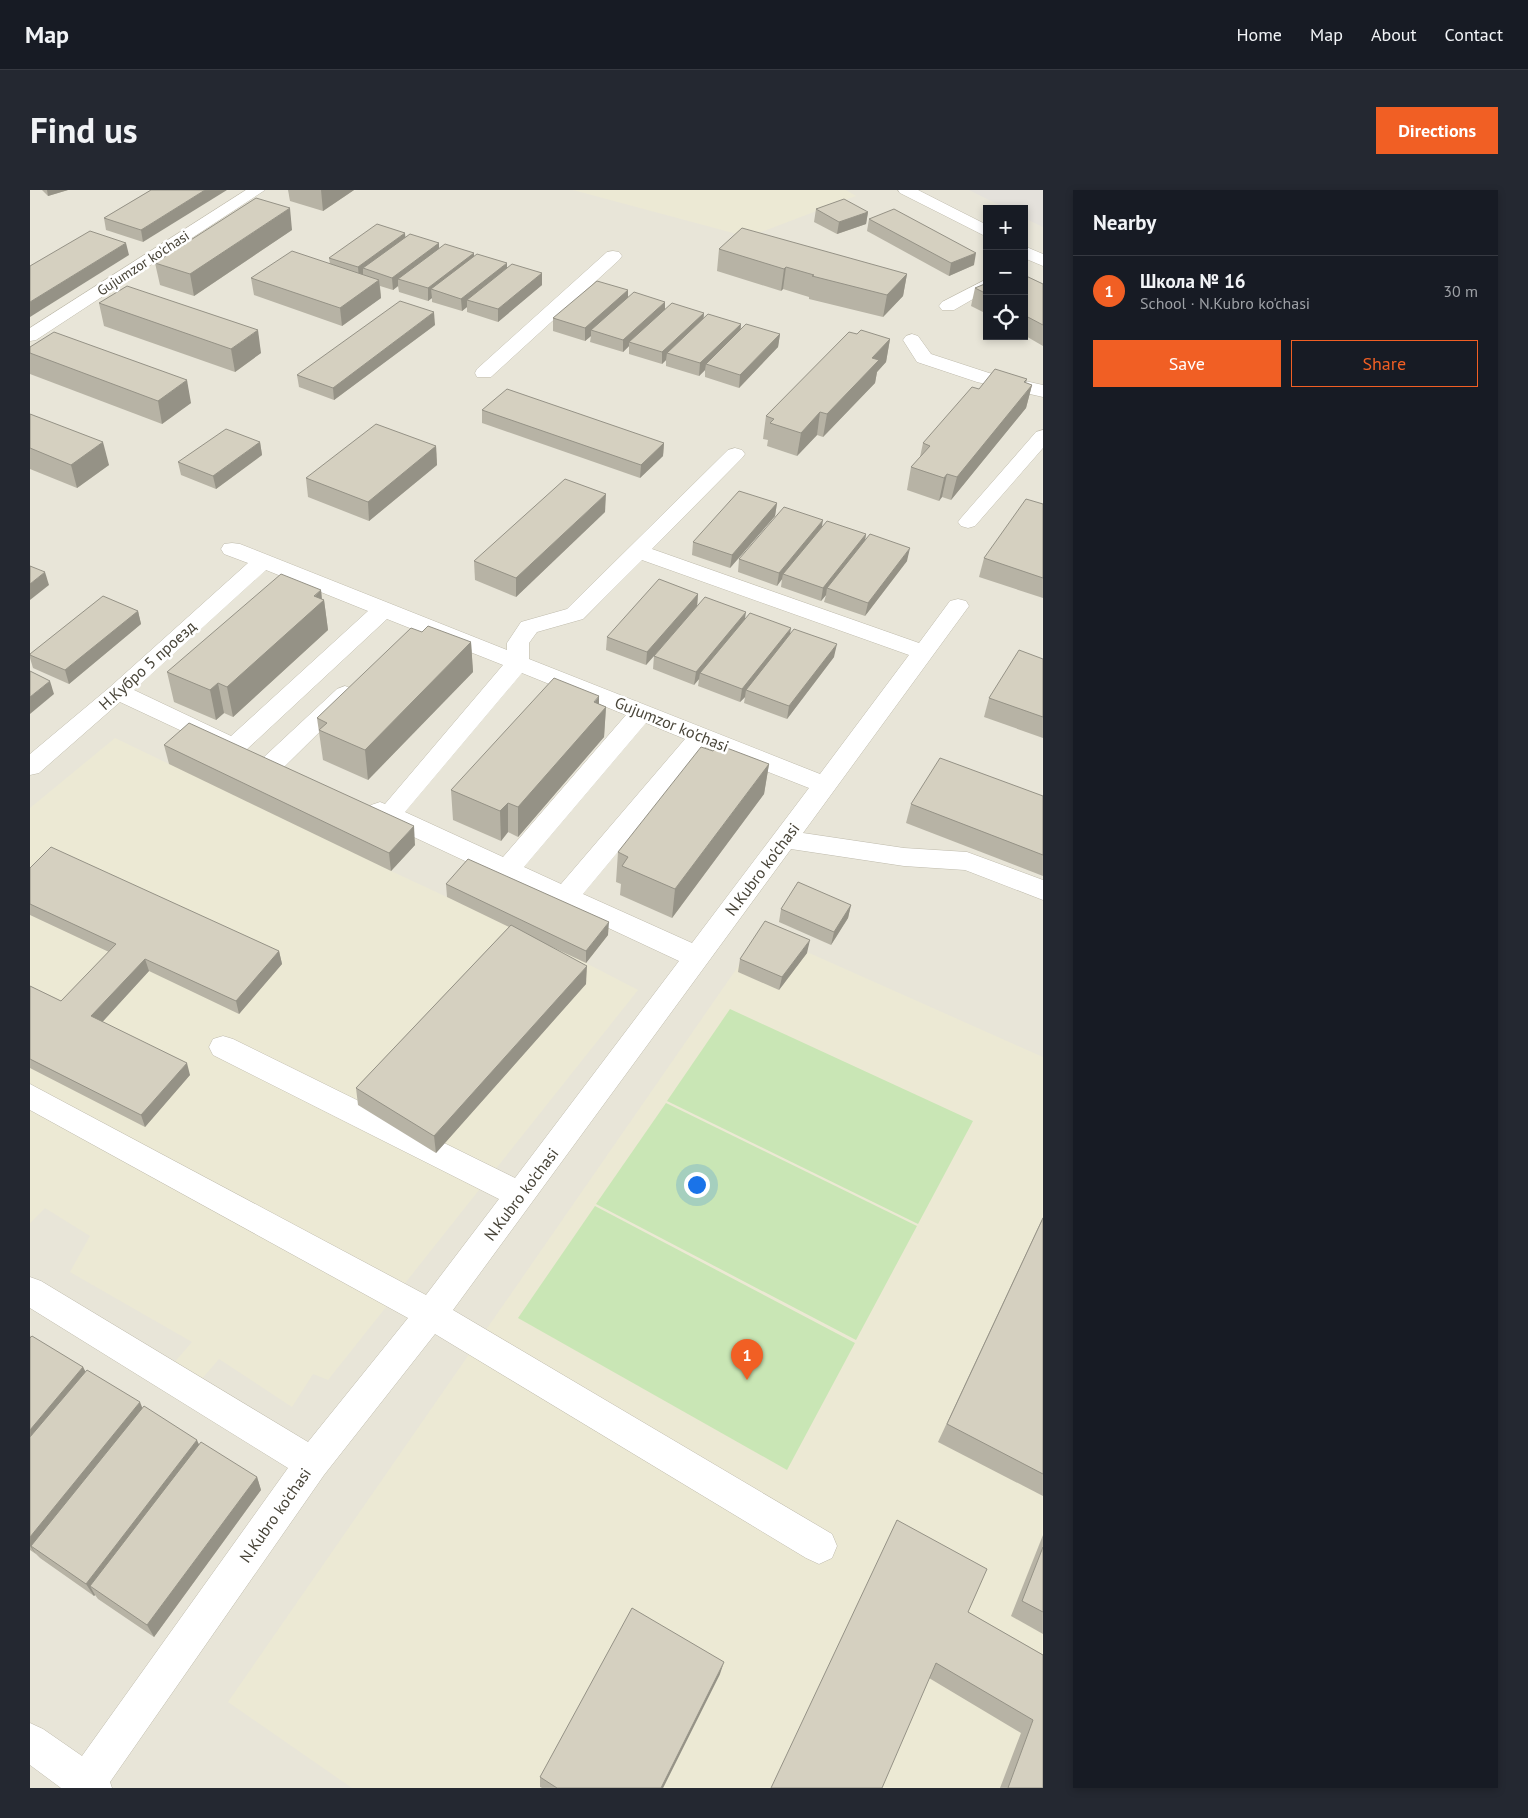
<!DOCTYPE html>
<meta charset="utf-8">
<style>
:root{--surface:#171b24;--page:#242831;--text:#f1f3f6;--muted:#9ea1a6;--line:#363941;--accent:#f15f24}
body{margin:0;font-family:"PT Sans",sans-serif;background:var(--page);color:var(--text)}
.controls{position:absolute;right:15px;top:15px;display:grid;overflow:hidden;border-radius:0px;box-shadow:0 2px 8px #0003}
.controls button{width:45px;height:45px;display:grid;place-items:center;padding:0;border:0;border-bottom:1px solid var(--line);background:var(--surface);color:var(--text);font:25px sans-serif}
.you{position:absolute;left:666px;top:994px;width:18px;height:18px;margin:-12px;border:4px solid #fff;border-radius:50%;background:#1a73e8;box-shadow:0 0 0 8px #1a73e833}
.badge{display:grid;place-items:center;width:32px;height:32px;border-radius:50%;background:var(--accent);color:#fff;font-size:16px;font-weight:700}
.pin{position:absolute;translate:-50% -41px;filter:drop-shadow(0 1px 2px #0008)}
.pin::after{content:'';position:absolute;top:26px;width:18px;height:15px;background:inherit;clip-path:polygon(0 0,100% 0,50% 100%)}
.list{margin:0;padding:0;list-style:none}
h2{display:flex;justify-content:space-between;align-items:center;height:65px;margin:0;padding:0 20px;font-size:21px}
h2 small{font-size:16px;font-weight:400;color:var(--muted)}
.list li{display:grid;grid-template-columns:32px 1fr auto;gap:15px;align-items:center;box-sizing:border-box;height:70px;padding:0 20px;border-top:1px solid var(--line)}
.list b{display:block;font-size:19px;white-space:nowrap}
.list p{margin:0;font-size:16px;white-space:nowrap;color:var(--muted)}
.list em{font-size:16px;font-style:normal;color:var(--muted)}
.actions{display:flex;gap:10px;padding:15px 20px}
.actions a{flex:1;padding:11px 0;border:1px solid var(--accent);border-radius:0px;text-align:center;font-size:18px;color:var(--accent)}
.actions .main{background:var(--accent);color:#fff}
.icon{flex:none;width:28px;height:28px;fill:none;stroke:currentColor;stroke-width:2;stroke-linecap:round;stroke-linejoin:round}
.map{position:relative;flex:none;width:1013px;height:1598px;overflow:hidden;border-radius:0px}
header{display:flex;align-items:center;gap:30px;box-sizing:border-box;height:70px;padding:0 25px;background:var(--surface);border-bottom:1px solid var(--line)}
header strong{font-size:24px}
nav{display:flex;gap:28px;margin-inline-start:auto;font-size:18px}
.intro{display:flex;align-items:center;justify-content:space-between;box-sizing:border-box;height:120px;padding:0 30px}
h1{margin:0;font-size:35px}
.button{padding:12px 22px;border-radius:0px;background:var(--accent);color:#fff;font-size:18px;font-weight:700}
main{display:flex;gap:30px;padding:0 30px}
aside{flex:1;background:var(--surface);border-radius:0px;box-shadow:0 2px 8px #0003}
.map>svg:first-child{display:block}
.residential{fill:#e8e5d8;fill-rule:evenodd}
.industrial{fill:#e4e1db}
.education{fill:#ece9d4}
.green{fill:#c9e6b5}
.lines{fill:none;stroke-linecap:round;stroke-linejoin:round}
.minor-casing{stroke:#bfbbac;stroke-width:1}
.minor{fill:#fff;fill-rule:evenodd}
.wall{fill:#b7b3a5}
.shaded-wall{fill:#959286}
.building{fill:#d5d0c0;stroke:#959286}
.labels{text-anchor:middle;stroke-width:5;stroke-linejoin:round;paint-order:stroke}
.far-street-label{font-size:14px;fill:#484438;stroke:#fff}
.street-label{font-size:16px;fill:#484438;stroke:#fff}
</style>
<header>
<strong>Map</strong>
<nav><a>Home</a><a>Map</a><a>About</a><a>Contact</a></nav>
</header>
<div class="intro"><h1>Find us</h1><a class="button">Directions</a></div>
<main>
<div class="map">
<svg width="1013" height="1598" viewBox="0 0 1013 1598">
<rect width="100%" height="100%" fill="#f4f2ea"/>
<path class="residential" d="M0,0H1013V1598H0ZM957,19H994V146H957Z"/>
<polygon class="industrial" points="939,0 1013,0 1013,37 994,28 994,19 977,19"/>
<g class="education">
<polygon points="543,0 816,0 826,6 718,47"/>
<polygon points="85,548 139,574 163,552 385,655 361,681 417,707 439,682 578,745 556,773 608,800 298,1190 283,1184 262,1217 189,1169 170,1191 143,1174 162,1152 40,1082 60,1046 15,1018 0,1033 0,618"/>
<polygon points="732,742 1013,867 1013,1598 322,1598 198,1512"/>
</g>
<g class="green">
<polygon points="700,819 943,931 888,1034 637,911"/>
<polygon points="636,913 887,1036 826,1150 566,1014"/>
<polygon points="565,1016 825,1153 757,1280 488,1128"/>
</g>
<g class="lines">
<g class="minor-casing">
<g id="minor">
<polygon points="216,0 235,0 6,150 0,151 0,138"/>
<polygon points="868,0 888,0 957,35 957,47 870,3"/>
<polygon points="994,56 1013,64 1013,76 994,68"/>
<polygon points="583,61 589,62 592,66 589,70 461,187 447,187 445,183 447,179 577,62"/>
<polygon points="957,89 957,101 924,120 912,120 909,116 912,112"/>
<polygon points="882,144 888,146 901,164 959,183 1013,195 1013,207 947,192 887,172 873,150 876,146"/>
<polygon points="1013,240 1013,258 945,336 938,338 931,336 928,332 931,328 1006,242"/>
<path d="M705,258L712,260L715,264L712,268L622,359L889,453L920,411L928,409L936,411L939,416L773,643L874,658L937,662L1013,690V710L935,680L874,676L761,659L423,1120L802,1344L807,1356L802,1368L789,1374L776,1368L405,1144L294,1285L80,1592L82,1598H31L0,1575V1533L13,1539L52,1566L258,1278L0,1118V1087L11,1091L278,1252L378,1128L0,920V894L396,1105L469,1009L183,865L179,857L183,849L193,846L203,849L485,988L649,771L341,627L338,621L341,615L350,612L355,614L473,475L357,429L214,562L205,564L196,562L194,558L184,556L90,512L9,583L0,585V564L80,497L218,373L194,364L191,359L194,354L202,353L210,354L477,460V453L491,432L537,419L698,260ZM612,370L879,465L790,584L499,469V453L507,442L553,429ZM236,380L338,421L201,546L104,500ZM492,483L596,525L473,667L375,622ZM616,533L655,549L531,694L494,677ZM675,557L779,598L662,753L553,704Z"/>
<polygon points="315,496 323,499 327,504 323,509 252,579 243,581 234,579 231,573 234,567 307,499"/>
</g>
</g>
<use href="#minor" class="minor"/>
</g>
<g class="wall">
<polygon points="12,0 38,0 18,6"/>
<polygon points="121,0 113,52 76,40 74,28"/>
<polygon points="258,0 324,0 293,21 260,11"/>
<polygon points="786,19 838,22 836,34 807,44 784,32"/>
<polygon points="839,29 944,75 919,86 837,41"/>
<polygon points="262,40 164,106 130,95 125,73"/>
<polygon points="375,47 409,53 409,58 444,63 444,66 477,78 512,83 512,95 468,132 437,122 437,117 432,121 402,112 402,108 398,111 369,102 368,96 363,100 350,96 351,108 312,136 224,105 221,88 300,74 299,68"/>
<polygon points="689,59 877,84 873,106 853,127 779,109 779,107 753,99 751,101 687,81"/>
<polygon points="994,85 1013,94 1013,156 994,145"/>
<polygon points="957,93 957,124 941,116 945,98"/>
<polygon points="598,100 598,107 635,119 674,123 673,128 711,134 710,141 750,144 748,157 709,198 675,187 675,180 669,186 636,176 636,170 632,174 599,164 599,156 593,162 560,152 561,146 555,151 523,141 523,128"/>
<polygon points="69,113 231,163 205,182 74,136"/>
<polygon points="405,135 304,210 269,197 267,185"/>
<polygon points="827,144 860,149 856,172 847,182 845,193 793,247 787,245 767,266 737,256 738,250 733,249 736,226"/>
<polygon points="0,157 161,213 132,234 0,184"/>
<polygon points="996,193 1002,195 996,218 921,310 912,307 909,311 877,300 881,277 890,267 893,253 949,199"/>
<polygon points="452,220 634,253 633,266 610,288 452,233"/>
<polygon points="0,224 79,275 47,298 0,279"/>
<polygon points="230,252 232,265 186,299 151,285 148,272"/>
<polygon points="406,256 407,275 339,331 278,307 276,288"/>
<polygon points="747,313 745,326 700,378 662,365 663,352"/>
<polygon points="1013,314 1013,408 949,387 954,368"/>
<polygon points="575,322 486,407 445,390 444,371"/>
<polygon points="792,337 836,344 835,350 877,371 835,426 794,412 796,405 791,411 751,397 752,389 747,396 708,382 709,369"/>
<polygon points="291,400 292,409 294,410 298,440 203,527 194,523 186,530 144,512 137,482"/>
<polygon points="668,404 667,417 616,475 576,460 577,447"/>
<polygon points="108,421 111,434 39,494 3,478 0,468 0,464"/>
<polygon points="715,429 760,445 804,467 757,529 714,513 715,507 710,512 668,496 669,489 664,495 623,479 624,466"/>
<polygon points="392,442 441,452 443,482 338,590 293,570 287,528"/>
<polygon points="1013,469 1013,548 954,527 959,508"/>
<polygon points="569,514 576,517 574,547 488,647 478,642 471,651 423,630 421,600"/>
<polygon points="134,555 385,655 361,681 139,574"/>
<polygon points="683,561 739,574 734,604 642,728 590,705 591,694 586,692 588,662"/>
<polygon points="1013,606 1013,686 876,633 881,614"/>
<polygon points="0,678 249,761 252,774 209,824 119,781 72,832 160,885 115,937 0,878 0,796 31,811 79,762 0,725"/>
<polygon points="416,694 578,745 556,773 522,757 556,794 406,963 328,915 326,898 479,737 417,707"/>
<polygon points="821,715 818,728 801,755 749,732 751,719"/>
<polygon points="777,763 749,800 708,782 710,769"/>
<polygon points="1013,1027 1013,1306 908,1252"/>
<polygon points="0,1145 1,1147 53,1177 55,1182 169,1254 227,1287 231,1300 124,1447 68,1409 65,1405 64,1406 10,1368 6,1364 0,1360"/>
<polygon points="1013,1345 1013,1444 981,1426"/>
<polygon points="938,1422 1013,1465 1013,1598 970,1598 991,1543 899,1488 740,1598"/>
<polygon points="690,1484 633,1598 512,1598 510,1597 510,1587"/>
</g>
<g class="shaded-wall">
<polygon points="17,0 38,0 18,6"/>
<polygon points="175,0 197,0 113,52 111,40"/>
<polygon points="291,0 324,0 293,21"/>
<polygon points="260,18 262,40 164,106 160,84"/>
<polygon points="838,22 836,34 807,44 809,32"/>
<polygon points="375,43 376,55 333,78 333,86 329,89 328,77"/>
<polygon points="96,53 99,65 0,127 0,112"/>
<polygon points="409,53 409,65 368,89 368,96 363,100 362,88"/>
<polygon points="444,63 444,75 401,99 402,108 398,111 398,98"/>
<polygon points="946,63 944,75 919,86 921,73"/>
<polygon points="477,73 477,85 437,110 437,117 432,121 431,109"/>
<polygon points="756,77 753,99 751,101 754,79"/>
<polygon points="512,83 512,95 468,132 468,119"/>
<polygon points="877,84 873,106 853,127 857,105"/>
<polygon points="349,90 351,108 312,136 310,118"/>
<polygon points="598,100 598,113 561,140 561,146 555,151 555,138"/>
<polygon points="635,112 635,124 599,152 599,156 593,162 593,150"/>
<polygon points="404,122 405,135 304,210 303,198"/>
<polygon points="674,123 673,135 637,163 636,170 632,174 632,162"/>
<polygon points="711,134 710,146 676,174 675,180 669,186 670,173"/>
<polygon points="228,140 231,163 205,182 201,159"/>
<polygon points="750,144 748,157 709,198 710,185"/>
<polygon points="860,149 856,172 847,182 845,193 793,247 797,224 842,168"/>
<polygon points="997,189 992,208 1002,195 996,218 921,310 927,287"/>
<polygon points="157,190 161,213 132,234 128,211"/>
<polygon points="790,222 787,245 767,266 771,243"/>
<polygon points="73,252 79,275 47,298 41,275"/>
<polygon points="230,252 232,265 186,299 183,286"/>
<polygon points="634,253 633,266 610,288 611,275"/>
<polygon points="406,256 407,275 339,331 338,312"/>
<polygon points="917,284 912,307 909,311 914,288"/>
<polygon points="576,304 575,322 486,407 486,388"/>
<polygon points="747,313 745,326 700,378 702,365"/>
<polygon points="793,330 791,342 753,384 752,389 747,396 749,383"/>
<polygon points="836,344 834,357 797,398 796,405 791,411 793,398"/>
<polygon points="880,358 877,371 835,426 838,413"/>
<polygon points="15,382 19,395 0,410 0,394"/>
<polygon points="291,400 292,412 294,410 298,440 203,527 197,497"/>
<polygon points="668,404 667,417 616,475 617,462"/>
<polygon points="108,421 111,434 39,494 35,480"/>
<polygon points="716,422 714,435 670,483 669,489 664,495 666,482"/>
<polygon points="761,438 759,451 716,500 715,507 710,512 712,499"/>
<polygon points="441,452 443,482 338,590 335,560"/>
<polygon points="807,454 804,467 757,529 759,516"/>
<polygon points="20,491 24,504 0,524 0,507"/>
<polygon points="188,493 194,523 186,530 180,500"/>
<polygon points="569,506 569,525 576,517 574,547 488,647 488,617"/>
<polygon points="739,574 734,604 642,728 645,699"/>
<polygon points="478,613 478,642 471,651 470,621"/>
<polygon points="384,636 385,655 361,681 359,663"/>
<polygon points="821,715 818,728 801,755 804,742"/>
<polygon points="579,732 578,745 556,773 556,761"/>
<polygon points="780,750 777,763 749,800 752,787"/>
<polygon points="249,761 252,774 209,824 206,811"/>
<polygon points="115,769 119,781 66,839 61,826"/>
<polygon points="557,776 556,794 406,963 404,946"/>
<polygon points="157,873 160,885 115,937 111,925"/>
<polygon points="53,1177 61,1192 0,1265 0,1240"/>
<polygon points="110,1212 116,1227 1,1356 6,1364 0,1356 0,1347"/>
<polygon points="167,1250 173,1264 60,1396 65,1405 64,1406 56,1394"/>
<polygon points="227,1287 231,1300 124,1447 117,1435"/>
<polygon points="694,1472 690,1484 633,1598 631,1598"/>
</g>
<g class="building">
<polygon points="121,0 175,0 111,40 74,28"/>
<polygon points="226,8 260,18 160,84 125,73"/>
<polygon points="814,9 838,22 809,32 786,19"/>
<polygon points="864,19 946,63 921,73 839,29"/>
<polygon points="347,34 375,43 328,77 299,68"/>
<polygon points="712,38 877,84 857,105 782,86 784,85 756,77 754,79 689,59"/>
<polygon points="60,41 96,53 0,112 0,76"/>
<polygon points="380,44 409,53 362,88 333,78"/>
<polygon points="415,54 444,63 398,98 368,89"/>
<polygon points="262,61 349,90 310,118 221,88"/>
<polygon points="447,64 477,73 431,109 401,99"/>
<polygon points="482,74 512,83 468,119 437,110"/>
<polygon points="994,85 1013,94 1013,135 994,125"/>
<polygon points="567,91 598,100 555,138 523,128"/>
<polygon points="957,93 957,104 945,98"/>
<polygon points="97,96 228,140 201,159 69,113"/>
<polygon points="604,102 635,112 593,150 561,140"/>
<polygon points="370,111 404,122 303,198 267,185"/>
<polygon points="642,113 674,123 632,162 599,152"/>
<polygon points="678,124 711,134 670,173 637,163"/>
<polygon points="716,134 750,144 710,185 676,174"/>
<polygon points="831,140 860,149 842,168 849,170 797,224 790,222 771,243 740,233 744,229 736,226 819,142 827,144"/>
<polygon points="24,142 157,190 128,211 0,163 0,157"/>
<polygon points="965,179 997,189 994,192 1002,195 927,287 917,284 914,288 881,277 900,256 893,253 942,197 949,199"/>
<polygon points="477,199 634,253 611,275 452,220"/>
<polygon points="0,224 73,252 41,275 0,258"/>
<polygon points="346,234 406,256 338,312 276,288"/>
<polygon points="196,239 230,252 183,286 148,272"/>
<polygon points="535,289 576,304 486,388 444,371"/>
<polygon points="709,301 747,313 702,365 663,352"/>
<polygon points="996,309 1013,314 1013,388 954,368"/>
<polygon points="754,317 793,330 749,383 709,369"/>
<polygon points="797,331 836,344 793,398 753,384"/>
<polygon points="840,344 880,358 838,413 797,398"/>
<polygon points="0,376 15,382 0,394"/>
<polygon points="251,384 291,400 284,406 294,410 197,497 188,493 180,500 137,482"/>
<polygon points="629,389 668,404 617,462 577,447"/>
<polygon points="73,406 108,421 35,480 0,465 0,464"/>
<polygon points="675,407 716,422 666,482 624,466"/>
<polygon points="720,423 761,438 712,499 670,483"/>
<polygon points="398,436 441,452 335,560 289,540 297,533 287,528 381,438 392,442"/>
<polygon points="764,439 807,454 759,516 716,500"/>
<polygon points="989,460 1013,469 1013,527 959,508"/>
<polygon points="0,481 20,491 0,507"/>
<polygon points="524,488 569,506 564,512 576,517 488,617 478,613 470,621 421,600"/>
<polygon points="159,533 384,636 359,663 134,555"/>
<polygon points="689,555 739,574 645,699 592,676 598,667 588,662 671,557 683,561"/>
<polygon points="910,568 1013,606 1013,665 881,614"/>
<polygon points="21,657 249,761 206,811 115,769 61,826 157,873 111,925 0,869 0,796 31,811 86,754 0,714 0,678"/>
<polygon points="438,669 579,732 556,761 416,694"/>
<polygon points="768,692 821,715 804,742 751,719"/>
<polygon points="735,731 780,750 752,787 710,769"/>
<polygon points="481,735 557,776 404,946 326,898"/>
<polygon points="1013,1028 1013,1284 917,1234"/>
<polygon points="2,1146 53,1177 0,1240 0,1148"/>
<polygon points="57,1180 110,1212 0,1347 0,1247"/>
<polygon points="114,1216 167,1250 56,1394 1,1356"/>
<polygon points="171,1252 227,1287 117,1435 60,1396"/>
<polygon points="867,1330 957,1379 938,1422 1013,1465 1013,1598 978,1598 1003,1530 906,1473 852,1598 741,1598"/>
<polygon points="1013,1357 1013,1422 992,1411"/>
<polygon points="602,1418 694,1472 631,1598 527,1598 510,1587"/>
</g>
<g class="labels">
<g class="far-street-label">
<text transform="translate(113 73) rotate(-33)" y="5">Gujumzor ko'chasi</text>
</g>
<g class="street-label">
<text transform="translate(117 475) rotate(-42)" y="6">Н.Кубро 5 проезд</text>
<text transform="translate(642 534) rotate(22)" y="6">Gujumzor ko'chasi</text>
<text transform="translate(732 679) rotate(-53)" y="6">N.Kubro ko'chasi</text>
<text transform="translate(491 1004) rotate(-53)" y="6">N.Kubro ko'chasi</text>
<text transform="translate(245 1325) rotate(-55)" y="6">N.Kubro ko'chasi</text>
</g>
</g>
</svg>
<div class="controls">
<button>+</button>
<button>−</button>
<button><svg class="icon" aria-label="locate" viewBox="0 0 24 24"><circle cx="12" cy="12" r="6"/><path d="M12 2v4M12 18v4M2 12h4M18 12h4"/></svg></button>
</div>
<div class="you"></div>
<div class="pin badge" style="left:717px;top:1190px">1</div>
</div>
<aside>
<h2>Nearby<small></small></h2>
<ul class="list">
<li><span class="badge">1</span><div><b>Школа № 16</b><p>School · N.Kubro ko'chasi</p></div><em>30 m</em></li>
</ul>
<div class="actions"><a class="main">Save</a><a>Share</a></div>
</aside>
</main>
